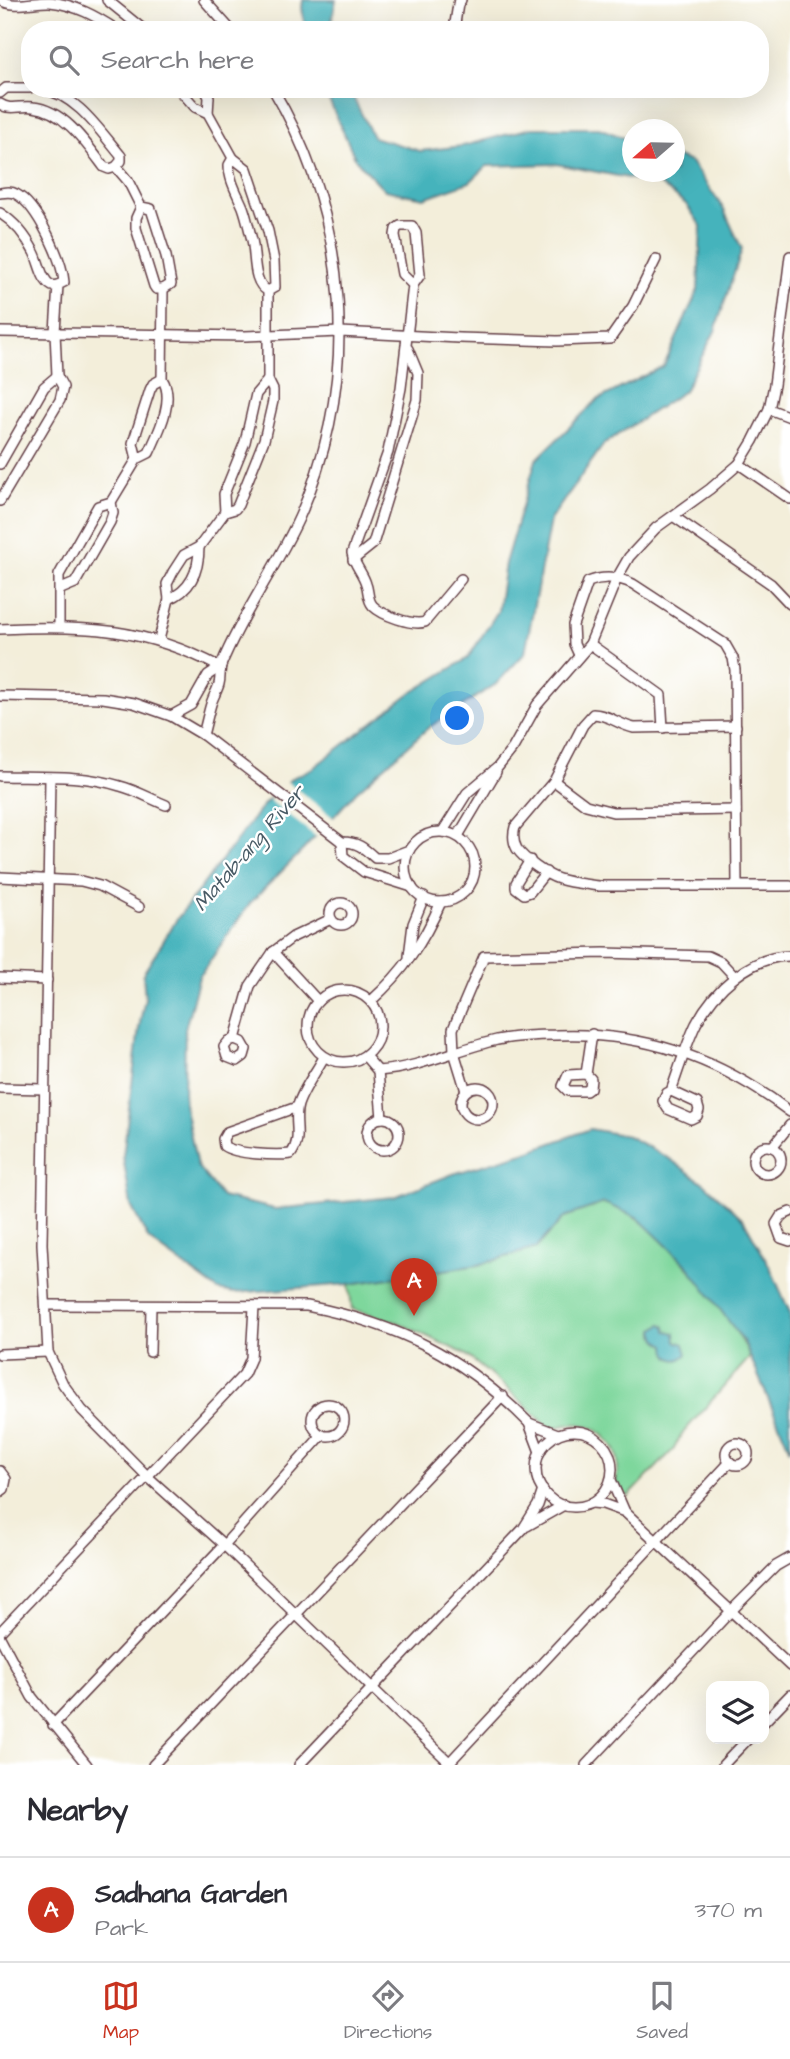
<!DOCTYPE html>
<style>
:root{--surface:#fff;--page:#f7f7f7;--text:#2b2b33;--muted:#7c7c81;--line:#e1e1e2;--accent:#c8321e}
body{margin:0;font-family:"Architects Daughter",sans-serif;background:var(--page);color:var(--text)}
.controls{position:absolute;right:21px;bottom:21px;display:grid;overflow:hidden;border-radius:14px;box-shadow:0 7px 28px #0002}
.controls button{width:63px;height:63px;display:grid;place-items:center;padding:0;border:0;border-bottom:2px solid var(--line);background:var(--surface);color:var(--text);font:35px sans-serif}
.compass{position:absolute;left:622px;top:119px;width:63px;height:63px;border-radius:50%;background:var(--surface);box-shadow:0 7px 28px #0002;rotate:250deg}
.you{position:absolute;left:458px;top:719px;width:24px;height:24px;margin:-18px;border:5px solid #fff;border-radius:50%;background:#1a73e8;box-shadow:0 0 0 10px #1a73e833}
.badge{display:grid;place-items:center;width:46px;height:46px;border-radius:50%;background:var(--accent);color:#fff;font-size:23px;font-weight:700}
.pin{position:absolute;translate:-50% -58px;filter:drop-shadow(0 2px 4px #0008)}
.pin::after{content:'';position:absolute;top:37px;width:24px;height:21px;background:inherit;clip-path:polygon(0 0,100% 0,50% 100%)}
.list{margin:0;padding:0;list-style:none}
h2{display:flex;justify-content:space-between;align-items:center;height:91px;margin:0;padding:0 28px;font-size:30px}
h2 small{font-size:23px;font-weight:400;color:var(--muted)}
.list li{display:grid;grid-template-columns:46px 1fr auto;gap:21px;align-items:center;box-sizing:border-box;height:105px;padding:0 28px;border-top:2px solid var(--line)}
.list b{display:block;font-size:26px;white-space:nowrap}
.list p{margin:0;font-size:23px;white-space:nowrap;color:var(--muted)}
.list em{font-size:23px;font-style:normal;color:var(--muted)}
.icon{flex:none;width:38px;height:38px;fill:none;stroke:currentColor;stroke-width:2;stroke-linecap:round;stroke-linejoin:round}
.map{position:relative;flex:none;width:790px;height:1765px;overflow:hidden}
.search{position:absolute;background:var(--surface);box-shadow:0 7px 28px #0002;left:21px;right:21px;top:21px;height:77px;display:flex;align-items:center;gap:18px;box-sizing:border-box;padding:0 24px;border-radius:28px;color:var(--muted);font-size:26px}
.sheet{height:196px;background:var(--surface)}
nav{display:flex;justify-content:space-around;align-items:center;box-sizing:border-box;height:98px;border-top:2px solid var(--line);background:var(--surface);font-size:19px;color:var(--muted)}
nav a{display:grid;justify-items:center;gap:4px}
nav .on{color:var(--accent)}
.map>svg:first-child{display:block}
.green{fill:#7ed79c;stroke:#647b64;stroke-width:2}
.water{fill:#44b3bc;stroke:#476974;stroke-width:2}
.pier{fill:#f3eeda}
.lines{fill:none;stroke-linecap:round;stroke-linejoin:round}
.street-casing{stroke:#633e45;stroke-width:12}
.street{stroke:#fff;stroke-width:9}
.labels{text-anchor:middle;stroke-width:5;stroke-linejoin:round;paint-order:stroke}
.water-label{font-size:21px;font-style:italic;fill:#485a65;stroke:#fff}
</style>
<div class="map">
<svg width="790" height="1765" viewBox="0 0 790 1765">
<rect width="100%" height="100%" fill="#fff"/>
<filter id="ink" filterUnits="userSpaceOnUse"><feTurbulence type="fractalNoise" baseFrequency=".0143" numOctaves="2"/><feDisplacementMap in="SourceGraphic" scale="14" xChannelSelector="R" yChannelSelector="G"/><feConvolveMatrix kernelMatrix="1 2 1 2 8 2 1 2 1" color-interpolation-filters="sRGB"/></filter>
<filter id="wash" filterUnits="userSpaceOnUse"><feTurbulence type="fractalNoise" baseFrequency=".00686" numOctaves="4" result="noise"/><feDisplacementMap in="SourceGraphic" scale="28" xChannelSelector="R" yChannelSelector="G"/><feGaussianBlur stdDeviation="1.57" result="paint"/><feColorMatrix in="noise" values="0 0 0 0 0 0 0 0 0 0 0 0 0 0 0 0 0 1.4 0 .05"/><feComposite in="paint" operator="in"/></filter>
<g filter="url(#wash)">
<rect width="100%" height="100%" fill="#f3eeda"/>
<path class="green" d="M604,1203C615,1207 629,1211 638,1219C676,1248 731,1314 750,1357L681,1435L674,1449L628,1497L616,1483C616,1476 619,1467 618,1460C617,1453 613,1445 608,1440C591,1420 573,1422 551,1429L503,1385L465,1354L397,1322L352,1309L349,1284L478,1265L536,1248L564,1217Z"/>
<g class="water">
<polygon points="303,0 336,0 332,19 334,30 305,30 302,7"/>
<polygon points="324,89 349,89 373,137 420,151 463,146 531,128 599,128 632,141 632,172 674,172 675,156 691,162 723,208 742,249 715,331 684,391 604,444 550,520 525,653 496,684 428,728 356,792 304,849 250,903 199,977 185,1029 184,1103 197,1166 222,1197 275,1209 394,1197 453,1174 530,1151 590,1129 628,1136 670,1159 705,1184 743,1219 770,1267 790,1313 790,1450 744,1342 688,1266 637,1217 604,1203 564,1217 536,1248 478,1265 349,1284 234,1293 218,1290 149,1240 131,1206 123,1156 139,1028 145,998 143,974 177,919 265,803 292,778 313,768 408,695 468,658 498,611 505,563 536,460 597,400 664,366 698,290 701,226 686,204 659,184 556,164 487,166 470,182 424,198 385,190 356,160"/>
<path d="M662,1324L666,1326L667,1331L675,1333L676,1341L684,1344L687,1354C677,1365 666,1359 666,1345C658,1341 654,1338 655,1329Z"/>
</g>
<polygon class="pier" points="285,780 335,819 319,839 269,800"/>
</g>
<g filter="url(#ink)">
<g class="lines">
<g class="street-casing">
<g id="street">
<path d="M1,0C13,9 36,1 50,2C76,5 96,16 117,30"/>
<polyline points="107,0 144,30"/>
<polyline points="204,0 231,30"/>
<polyline points="454,30 458,4 461,0"/>
<path d="M42,89C76,94 100,131 121,156V161L116,167"/>
<polyline points="205,89 209,97 208,113"/>
<polyline points="0,93 6,88 30,88"/>
<path d="M0,104C10,111 21,105 33,107C64,110 86,143 104,167L109,169L116,167"/>
<path d="M233,158L229,165C229,180 237,193 243,207C247,218 249,229 252,240C256,257 252,283 268,291"/>
<polyline points="116,167 128,181 141,207 136,218 136,228 154,286 156,289 163,289"/>
<path d="M0,193C6,192 11,191 16,194C37,205 62,259 64,282L58,285L55,332L57,376L63,387L60,400L0,501"/>
<polyline points="141,207 151,209 166,256 171,284 163,289"/>
<path d="M0,213C14,222 26,236 34,252C40,263 41,280 52,286L58,285"/>
<path d="M413,285L402,274L395,235L396,229L400,226H412L416,233L420,275L413,285L401,388L388,452L352,553C354,565 363,573 366,584C369,591 367,600 373,606C382,615 412,626 425,622L461,579"/>
<polyline points="0,332 245,336 340,332 459,338 557,341 610,339 633,306 656,259"/>
<polyline points="769,409 790,417"/>
<polyline points="137,459 133,443 150,390 153,384 162,379"/>
<polyline points="0,464 44,387 57,376"/>
<polyline points="739,464 790,499"/>
<polyline points="225,512 224,494 245,442 256,394 268,380"/>
<polyline points="673,516 771,584 790,604"/>
<polyline points="353,560 373,544 417,400 418,373 408,349"/>
<polyline points="61,589 75,583 110,522 113,513 111,502"/>
<path d="M169,599C191,590 199,570 199,547"/>
<path d="M59,627V575L98,506L111,502L137,459L149,453C158,433 176,399 162,379L163,289"/>
<path d="M0,629C84,625 144,627 220,667"/>
<polyline points="159,640 169,599 167,584 173,572 184,555 199,547 225,512 235,509 238,505 264,440 273,401 273,390 268,380 268,291 275,287 274,261 268,231 247,169 233,158 208,113 195,107 179,89"/>
<polyline points="590,644 661,695 663,728"/>
<path d="M579,655L574,644L573,625L588,582C603,576 618,577 633,584L725,644L733,658L735,670L737,885"/>
<path d="M0,696L103,698L134,703L171,716L203,735L342,842C358,842 364,848 375,858H388L409,850"/>
<polyline points="171,716 191,705 208,675 220,667"/>
<path d="M736,726L634,728C619,725 608,714 593,714L583,725L554,781L515,827C513,834 513,842 517,849C525,860 546,875 559,879C571,883 586,884 598,886H790"/>
<path d="M203,735C206,724 208,714 211,704C213,697 217,691 219,684C221,677 219,670 222,663C243,612 276,568 299,518C361,379 350,219 273,89"/>
<path d="M0,776C39,777 82,774 120,786C136,790 151,799 166,805"/>
<polyline points="50,778 42,1244 48,1352 63,1384 82,1410 148,1477 224,1545 452,1765"/>
<polyline points="554,781 586,805 613,812 736,810"/>
<polyline points="443,831 467,793 498,767 513,748 537,705 590,644 617,578 629,557 656,528 710,489 739,464 753,441 769,409 774,385 790,256"/>
<circle cx="440" cy="867" r="35"/>
<polyline points="458,836 496,772"/>
<polyline points="342,842 343,856 364,872 412,887"/>
<polyline points="530,860 516,883 516,888 524,894 530,892 546,872"/>
<polyline points="0,877 81,881 100,886 139,907"/>
<circle cx="341" cy="914" r="11"/>
<polyline points="409,956 413,924 424,897"/>
<polyline points="0,978 47,980"/>
<circle cx="344" cy="1026" r="36"/>
<polyline points="318,1001 273,952 293,937 331,919"/>
<path d="M371,1001C404,971 423,943 441,902"/>
<polyline points="235,1039 242,1042 246,1049 244,1056 237,1061 227,1057 224,1047 229,1041 235,1039 250,986 273,952"/>
<polyline points="365,1056 378,1071 382,1118"/>
<path d="M378,1071C420,1068 457,1049 497,1040C517,1036 536,1035 556,1035C644,1031 721,1059 790,1112"/>
<polyline points="586,1074 568,1075 563,1086 568,1091 586,1091 590,1088 591,1079 586,1074 592,1034"/>
<circle cx="477" cy="1103" r="16"/>
<polyline points="0,1088 44,1089"/>
<polyline points="466,1091 454,1052 453,1029 484,956 604,953 708,956 721,962 735,977"/>
<path d="M671,1091L697,1103L699,1110L697,1116L691,1119L668,1109L663,1101L667,1093L671,1091C679,1069 686,1045 696,1024C714,990 750,956 790,956"/>
<path d="M297,1107L227,1132L223,1139L224,1146C235,1154 276,1156 291,1154C303,1138 293,1121 298,1105C303,1089 316,1072 324,1057"/>
<circle cx="383" cy="1134" r="16"/>
<circle cx="767" cy="1160" r="14"/>
<polyline points="772,1147 790,1125"/>
<polyline points="790,1212 781,1216 776,1224 781,1238 790,1241"/>
<path d="M46,1305L307,1306C398,1324 463,1356 529,1423"/>
<polyline points="150,1352 151,1306"/>
<polyline points="0,1354 48,1352"/>
<circle cx="328" cy="1420" r="16"/>
<circle cx="574" cy="1469" r="38"/>
<circle cx="737" cy="1454" r="11"/>
<polyline points="540,1452 529,1423 558,1434"/>
<polyline points="0,1471 6,1479 4,1489 0,1492"/>
<polyline points="592,1503 603,1504 625,1512 611,1480"/>
<polyline points="625,1512 790,1666"/>
<polyline points="527,1526 564,1505"/>
<polyline points="0,1632 244,1374 251,1358 254,1307"/>
<polyline points="0,1637 32,1697 87,1765"/>
<polyline points="764,1722 790,1695"/>
<polyline points="53,1725 224,1545 322,1435"/>
<polyline points="153,1765 503,1396"/>
<polyline points="299,1765 523,1529 538,1505 543,1490"/>
<polyline points="447,1765 730,1462"/>
<polyline points="586,1765 731,1611 776,1566 790,1558"/>
<polyline points="723,1765 748,1739"/>
</g>
</g>
<use href="#street" class="street"/>
</g>
</g>
<g class="labels">
<g class="water-label">
<text transform="translate(249 848) rotate(-49)" y="7">Matab-ang River</text>
</g>
</g>
</svg>
<div class="controls">
<button><svg class="icon" aria-label="layers" viewBox="0 0 24 24"><path d="M12 4l9 5-9 5-9-5zM3 14l9 5 9-5"/></svg></button>
</div>
<svg class="compass" viewBox="-18 -18 36 36"><path d="M0-13l5 13h-10z" fill="#e53935"/><path d="M0 13l5-13h-10z" fill="#7c7c81"/></svg>
<div class="you"></div>
<div class="pin badge" style="left:414px;top:1316px">A</div>
<div class="search"><svg class="icon" aria-label="search" viewBox="0 0 24 24"><circle cx="10" cy="10" r="6"/><path d="M15 15l6 6"/></svg>Search here</div>
</div>
<section class="sheet">
<h2>Nearby<small></small></h2>
<ul class="list">
<li><span class="badge">A</span><div><b>Sadhana Garden</b><p>Park</p></div><em>370 m</em></li>
</ul>
</section>
<nav>
<a class="on"><svg class="icon" aria-label="map" viewBox="0 0 24 24"><path d="M3 6l6-2 6 2 6-2v14l-6 2-6-2-6 2zM9 4v14M15 6v14"/></svg>Map</a>
<a><svg class="icon" aria-label="directions" viewBox="0 0 24 24"><path d="M12 3l9 9-9 9-9-9zM9 14v-3h6M13 9l2 2-2 2"/></svg>Directions</a>
<a><svg class="icon" aria-label="saved" viewBox="0 0 24 24"><path d="M7 4h10v16l-5-4-5 4z"/></svg>Saved</a>
</nav>
